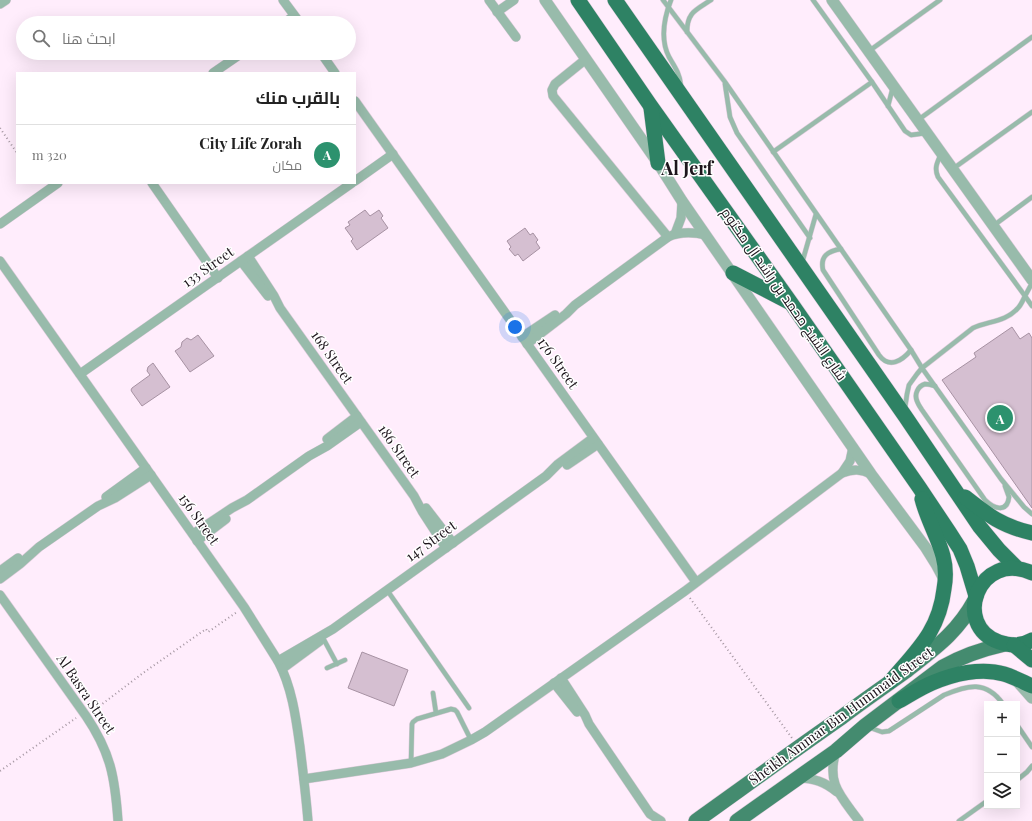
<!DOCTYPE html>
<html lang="ar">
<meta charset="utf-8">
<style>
:root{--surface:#fff;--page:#f6f6f6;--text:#222;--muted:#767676;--line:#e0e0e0;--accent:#2c926e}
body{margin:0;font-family:"Playfair Display",Cairo,serif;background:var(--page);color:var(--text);direction:rtl}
.controls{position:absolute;right:12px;bottom:12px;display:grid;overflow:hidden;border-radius:0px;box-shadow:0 4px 16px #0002}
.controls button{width:36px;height:36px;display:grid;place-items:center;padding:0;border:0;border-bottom:1px solid var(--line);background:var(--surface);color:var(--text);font:20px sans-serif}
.you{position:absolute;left:515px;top:327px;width:14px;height:14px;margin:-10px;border:3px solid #fff;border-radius:50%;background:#1a73e8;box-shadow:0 0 0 6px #1a73e833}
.badge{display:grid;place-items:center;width:26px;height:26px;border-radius:50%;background:var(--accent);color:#fff;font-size:13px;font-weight:700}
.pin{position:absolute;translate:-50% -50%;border:2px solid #fff;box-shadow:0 1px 4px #0006}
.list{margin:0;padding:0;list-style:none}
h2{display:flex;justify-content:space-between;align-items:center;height:52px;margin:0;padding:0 16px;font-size:17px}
h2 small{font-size:13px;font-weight:400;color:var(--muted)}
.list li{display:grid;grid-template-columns:26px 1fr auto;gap:12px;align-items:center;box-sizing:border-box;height:60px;padding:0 16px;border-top:1px solid var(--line)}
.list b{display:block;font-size:15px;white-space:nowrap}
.list p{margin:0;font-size:13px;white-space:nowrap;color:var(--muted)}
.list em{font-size:13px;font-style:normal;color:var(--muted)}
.icon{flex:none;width:22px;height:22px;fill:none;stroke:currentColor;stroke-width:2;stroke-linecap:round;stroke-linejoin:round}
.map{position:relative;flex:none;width:1032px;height:821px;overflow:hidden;direction:ltr}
.search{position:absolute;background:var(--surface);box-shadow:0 4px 16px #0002;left:16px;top:16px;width:340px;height:44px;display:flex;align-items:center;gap:10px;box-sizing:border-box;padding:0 14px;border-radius:22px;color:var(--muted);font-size:15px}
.panel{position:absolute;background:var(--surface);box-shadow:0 4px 16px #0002;left:16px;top:72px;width:340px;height:112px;border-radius:0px;direction:rtl}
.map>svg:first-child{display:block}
.building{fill:#d5bfd1;stroke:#a792a3}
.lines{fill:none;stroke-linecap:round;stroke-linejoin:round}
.service-casing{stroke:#dbcad8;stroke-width:5.5}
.minor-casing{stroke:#dbcad8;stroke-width:10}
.tertiary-casing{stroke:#dbcad8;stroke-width:12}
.primary-casing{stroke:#dbcad8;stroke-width:16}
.trunk-casing{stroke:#dbcad8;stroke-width:16}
.path{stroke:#a597a2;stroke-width:2;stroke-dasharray:1 3;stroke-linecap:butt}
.service{stroke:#98bbab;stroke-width:4.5}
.minor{stroke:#98bbab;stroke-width:9}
.tertiary{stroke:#98bbab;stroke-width:11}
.primary{stroke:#448b6f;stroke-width:15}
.trunk{stroke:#2e8264;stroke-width:15}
.labels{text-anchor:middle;stroke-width:3;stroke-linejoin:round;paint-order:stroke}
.street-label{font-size:14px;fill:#1d151c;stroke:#fff}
.district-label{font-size:18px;font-weight:bold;fill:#1d151c;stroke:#fff}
</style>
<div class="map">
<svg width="1032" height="821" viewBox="0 0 1032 821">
<rect width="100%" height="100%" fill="#ffedfc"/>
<g class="building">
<polygon points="365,210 370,216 379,210 383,216 381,218 388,228 357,250 351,241 353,239 345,228 350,225 348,222"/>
<polygon points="525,228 530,235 533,233 538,240 536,242 540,248 523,261 518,254 515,256 509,249 511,247 507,241"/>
<polygon points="1012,327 1020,339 1029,333 1032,338 1032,508 942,380 976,357 974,353"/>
<polygon points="198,335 214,356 190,372 175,351 181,347 182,342 187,338 191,340"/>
<polygon points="153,363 170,387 142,406 132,392 131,390 132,388 150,375 147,371 148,367"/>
<polygon points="362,652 408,670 394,706 348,688"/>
</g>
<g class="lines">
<g class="service-casing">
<g id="service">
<polyline points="663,0 725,82 911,350 922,368 1001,479 1024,507 1032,514"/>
<path d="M671,0C664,18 660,39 669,57C675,67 680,74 681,86"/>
<polyline points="813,0 872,82 905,131 911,135 926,133"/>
<path d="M687,32C687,12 696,10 711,0"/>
<polyline points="869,51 940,0"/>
<polyline points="725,84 730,117 737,133 810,238"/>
<polyline points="888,106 893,87"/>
<polyline points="918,120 1032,37"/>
<polyline points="773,152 872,82"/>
<polyline points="954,168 1032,112"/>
<polyline points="993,226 1032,197"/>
<path d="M841,249C828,251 820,256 823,270L879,355C889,369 902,361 911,350"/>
<polyline points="802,263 816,214"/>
<polyline points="1032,283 1025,296 1032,306"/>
<path d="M935,386C932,385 928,384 925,384C918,386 914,394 917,401C918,404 920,407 922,410L985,500C993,508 1007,514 1009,497L1005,486"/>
<path d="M905,408L907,394L909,385L917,374L922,368L973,328C988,321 1006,322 1018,308C1021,305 1023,300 1025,296L938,177C934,168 937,163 941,154"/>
<polyline points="387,590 469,708"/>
<polyline points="323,638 337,664"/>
<polyline points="327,668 345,660"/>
<polyline points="433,693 436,713"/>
<polyline points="1017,725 1032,747"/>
<path d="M868,727L882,732L889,731L944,695C968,685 986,680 1003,704"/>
<polyline points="411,763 412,724 413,722 417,719 451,709 455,710 457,712 471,740"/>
<polyline points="1017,780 1027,772 1032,766"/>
<polyline points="959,821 987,801"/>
</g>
</g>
<g class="minor-casing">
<g id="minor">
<polyline points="283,0 300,23"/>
<polyline points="489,0 516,37"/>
<polyline points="0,4 6,0"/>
<polyline points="497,12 514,0"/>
<polyline points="284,23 294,16"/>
<polyline points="321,53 335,73"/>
<polyline points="586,59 555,84 552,90 553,96 668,237"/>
<polyline points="213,73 242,53"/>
<polyline points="355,101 696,582"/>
<polyline points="355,181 393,154"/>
<polyline points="152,183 218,278"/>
<polyline points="0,224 58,183"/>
<polyline points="675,234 681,218 682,201"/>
<polyline points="248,256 274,296 280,308 414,496 422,511 446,548"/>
<path d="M0,261L244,607L278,661C292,687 296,718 300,747C303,772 306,796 308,821"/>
<polyline points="241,261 268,296"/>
<polyline points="522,337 555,315"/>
<path d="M527,344L566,314L575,305L668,237C681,231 693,232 706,235"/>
<polyline points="80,374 352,183"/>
<polyline points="327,439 357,416"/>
<polyline points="567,465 598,444"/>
<path d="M842,473C853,469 861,469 871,474"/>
<polyline points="106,497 146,468"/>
<polyline points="426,508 453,543"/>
<polyline points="193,534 232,508 247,500 309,456 327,446 361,422"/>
<polyline points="197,541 226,519"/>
<polyline points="0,571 18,558"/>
<polyline points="0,579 20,564 39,547 98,506 115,498 151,475"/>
<path d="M0,595L86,716C111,753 115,778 118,821"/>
<polyline points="278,661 333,629 546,476 558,464 593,438"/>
<polyline points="282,669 320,641"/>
<polyline points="561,678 585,715 589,724 650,814 661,821"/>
<polyline points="554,683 577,712"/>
<path d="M836,751C826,784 841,796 859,821"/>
<path d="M798,778C814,778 825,782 837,792"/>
<polyline points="304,779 411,763 442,754 471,740 485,732 685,591 842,473 850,461 853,447"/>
</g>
</g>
<g class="tertiary-casing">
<g id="tertiary">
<polyline points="545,0 658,163 682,201 871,474 926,548 936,564 944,579"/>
<polyline points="832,0 1032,280"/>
<polyline points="1016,680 1032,698"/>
</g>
</g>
<g class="primary-casing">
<g id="primary">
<path d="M696,821C745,786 793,751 842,717C863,701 885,686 906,671C935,648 957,633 975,600"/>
<path d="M737,821L836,751L865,726L943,667C962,656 983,649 1005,644"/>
</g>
</g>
<g class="trunk-casing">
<g id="trunk">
<polyline points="578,0 650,105 791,303 919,487 949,532 960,549 967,566 976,596"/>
<polyline points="615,0 905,416 980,527 999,550 1017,568"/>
<polyline points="651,108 658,163"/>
<polyline points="733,273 789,302"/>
<path d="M965,497C989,516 1002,526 1032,533"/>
<path d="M1032,573C979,549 951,625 999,642C1010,646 1022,646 1032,640"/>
<polyline points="1014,645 1032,660"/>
<path d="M890,682C916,651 939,632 944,589C946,578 946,567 943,556C938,537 927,519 922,499"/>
<path d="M899,701C910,695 920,688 932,683C953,674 981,667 1004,674C1014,677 1023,682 1032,686"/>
</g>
</g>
<g class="path">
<polyline points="0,128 17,153"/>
<polyline points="690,598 792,738"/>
<polyline points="93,711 143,673 206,629 208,632 237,612"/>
<polyline points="0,771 76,718"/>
</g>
<use href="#service" class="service"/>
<use href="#minor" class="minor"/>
<use href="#tertiary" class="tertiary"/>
<use href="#primary" class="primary"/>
<use href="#trunk" class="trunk"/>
</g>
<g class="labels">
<g class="street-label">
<text transform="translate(208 267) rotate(-35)" y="5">133 Street</text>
<text transform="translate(784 294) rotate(55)" y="5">شارع الشيخ محمد بن راشد آل مكتوم</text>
<text transform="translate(332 357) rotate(55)" y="5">168 Street</text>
<text transform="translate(558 363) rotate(55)" y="5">176 Street</text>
<text transform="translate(399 451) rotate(55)" y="5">186 Street</text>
<text transform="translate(199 519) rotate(55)" y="5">156 Street</text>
<text transform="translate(431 541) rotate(-36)" y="5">147 Street</text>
<text transform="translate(86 694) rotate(56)" y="5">Al Basra Street</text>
<text transform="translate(841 716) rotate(-36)" y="5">Sheikh Ammar Bin Hummaid Street</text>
</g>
<g class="district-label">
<text x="687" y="175">Al Jerf</text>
</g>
</g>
</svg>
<div class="controls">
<button>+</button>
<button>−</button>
<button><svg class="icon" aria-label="layers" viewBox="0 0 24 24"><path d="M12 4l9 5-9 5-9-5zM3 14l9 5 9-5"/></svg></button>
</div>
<div class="you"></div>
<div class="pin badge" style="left:1000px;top:418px">A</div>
<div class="search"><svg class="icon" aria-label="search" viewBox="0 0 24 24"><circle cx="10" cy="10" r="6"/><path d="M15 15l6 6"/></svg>ابحث هنا</div>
<section class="panel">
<h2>بالقرب منك<small></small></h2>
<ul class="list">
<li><span class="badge">A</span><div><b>City Life Zorah</b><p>مكان</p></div><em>320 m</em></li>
</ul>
</section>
</div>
